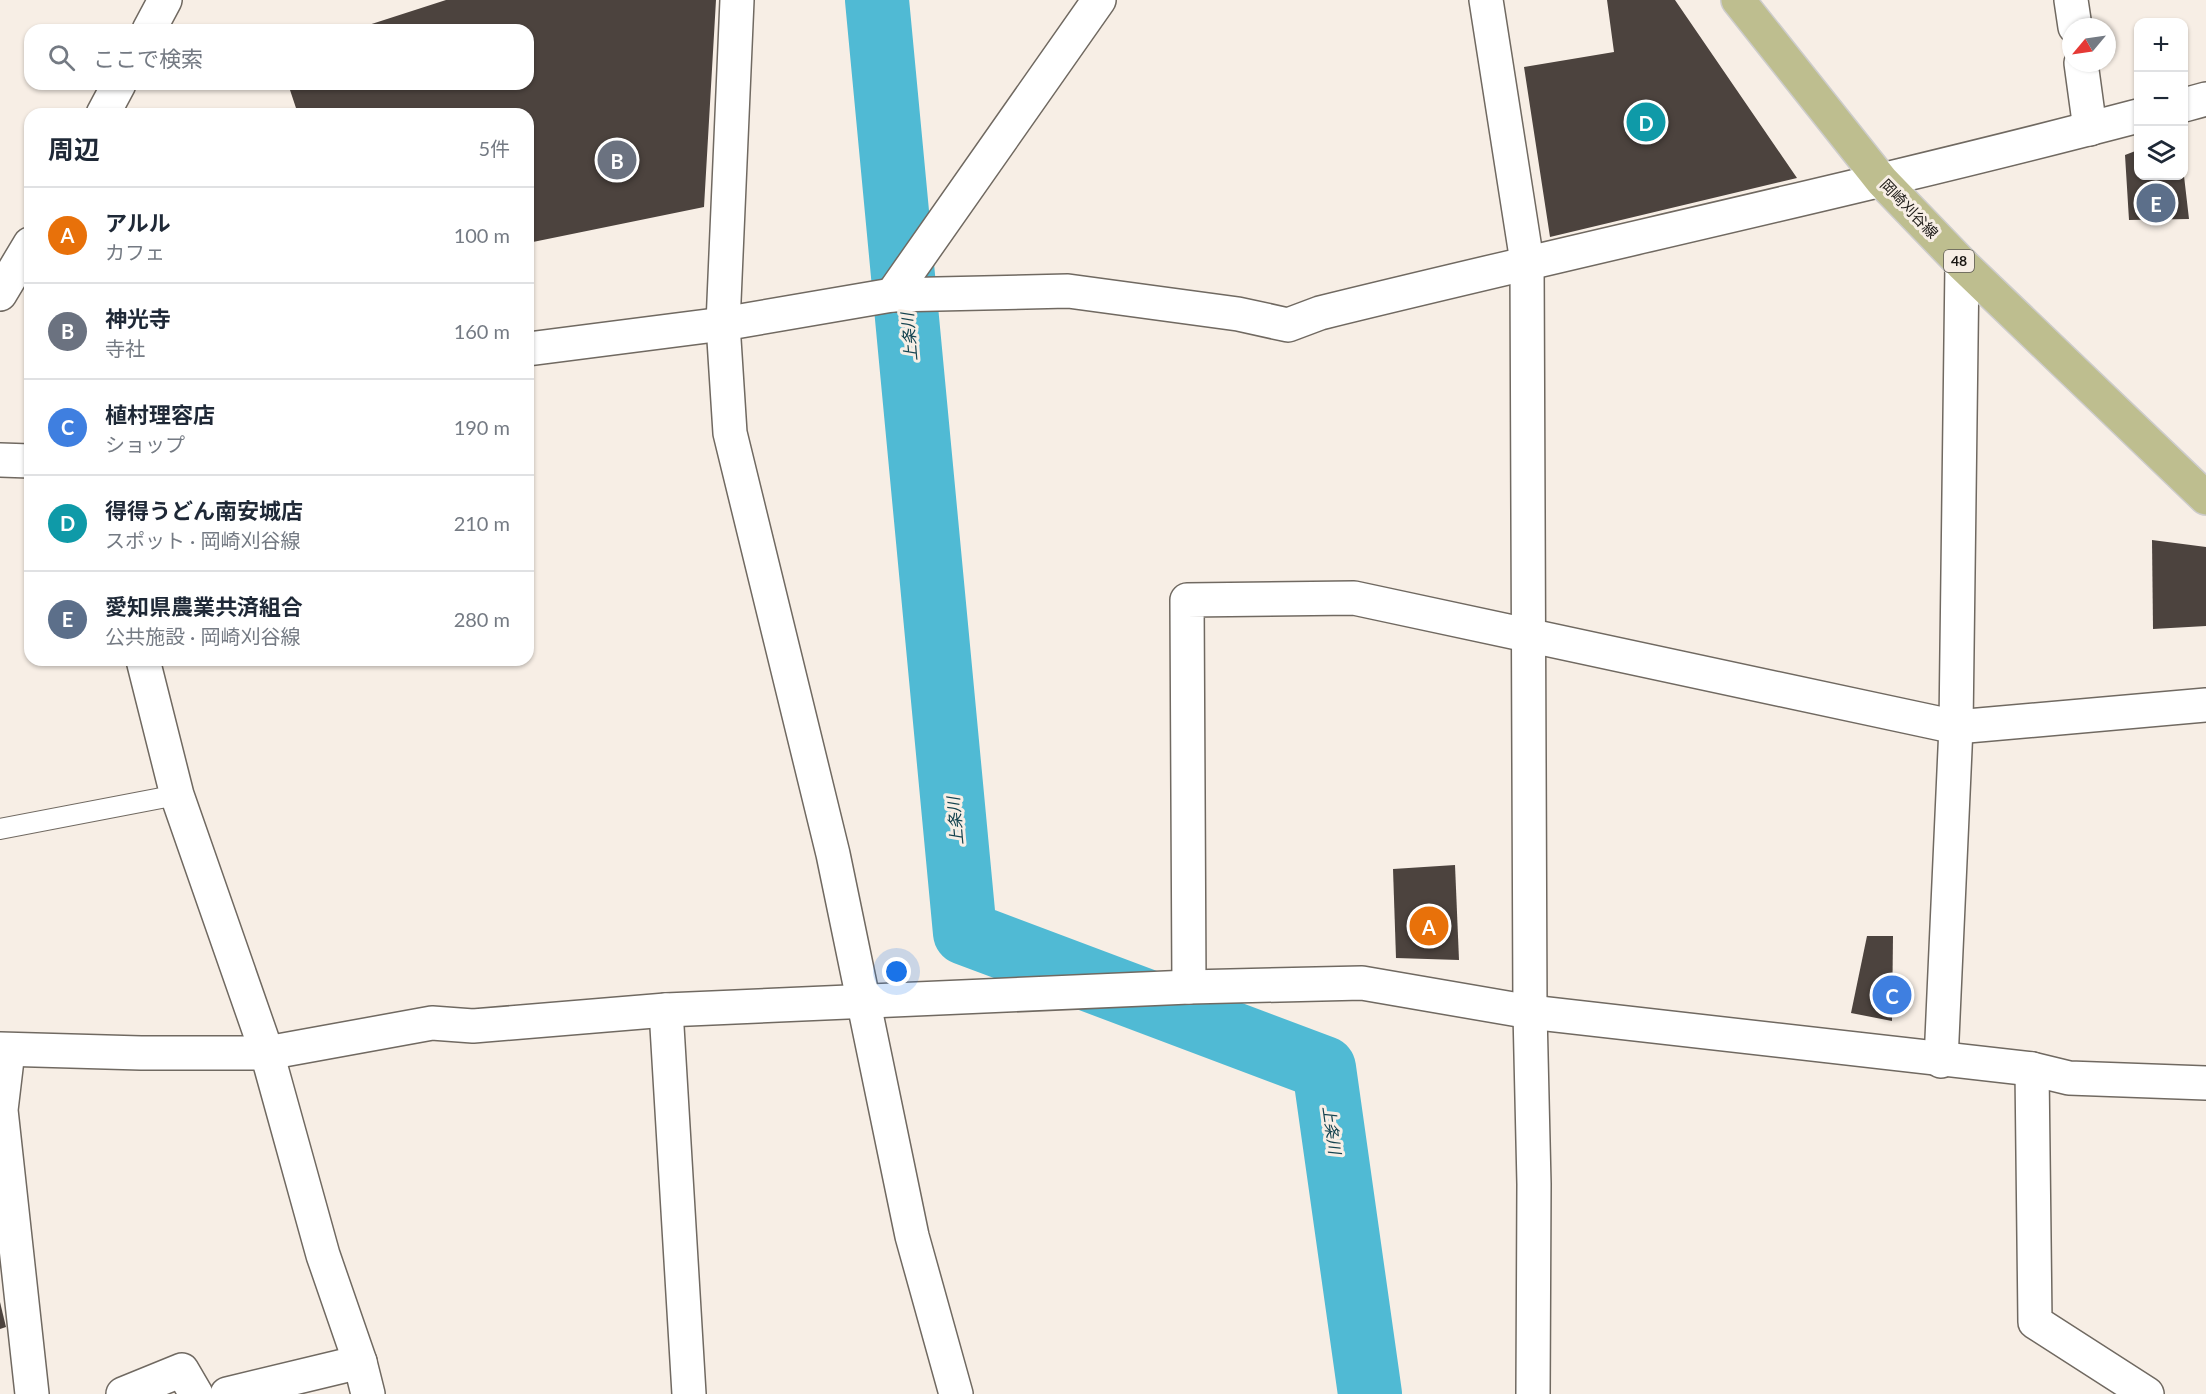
<!DOCTYPE html>
<html lang="ja">
<meta charset="utf-8">
<style>
:root{--surface:#fff;--page:#f6f6f7;--text:#1f2937;--muted:#747a83;--line:#e0e1e3;--accent:#7c50c9}
body{margin:0;font-family:Lato,"Noto Sans JP",sans-serif;background:var(--page);color:var(--text)}
.controls{position:absolute;right:18px;top:18px;display:grid;overflow:hidden;border-radius:12px;box-shadow:0 2px 4px #0004}
.controls button{width:54px;height:54px;display:grid;place-items:center;padding:0;border:0;border-bottom:2px solid var(--line);background:var(--surface);color:var(--text);font:30px sans-serif}
.compass{position:absolute;left:2062px;top:18px;width:54px;height:54px;border-radius:50%;background:var(--surface);box-shadow:0 2px 4px #0004;rotate:241deg}
.you{position:absolute;left:897px;top:972px;width:21px;height:21px;margin:-15px;border:4px solid #fff;border-radius:50%;background:#1a73e8;box-shadow:0 0 0 9px #1a73e833}
.badge{display:grid;place-items:center;width:39px;height:39px;border-radius:50%;background:var(--accent);color:#fff;font-size:20px;font-weight:700}
.pin{position:absolute;translate:-50% -50%;border:3px solid #fff;box-shadow:0 2px 6px #0006}
.list{margin:0;padding:0;list-style:none}
h2{display:flex;justify-content:space-between;align-items:center;height:78px;margin:0;padding:0 24px;font-size:26px}
h2 small{font-size:20px;font-weight:400;color:var(--muted)}
.list li{display:grid;grid-template-columns:39px 1fr auto;gap:18px;align-items:center;box-sizing:border-box;height:96px;padding:0 24px;border-top:2px solid var(--line)}
.list b{display:block;font-size:22px;white-space:nowrap}
.list p{margin:0;font-size:20px;white-space:nowrap;color:var(--muted)}
.list em{font-size:20px;font-style:normal;color:var(--muted)}
.icon{flex:none;width:33px;height:33px;fill:none;stroke:currentColor;stroke-width:2;stroke-linecap:round;stroke-linejoin:round}
.map{position:relative;flex:none;width:2206px;height:1394px;overflow:hidden}
.search{position:absolute;background:var(--surface);box-shadow:0 2px 4px #0004;left:24px;top:24px;width:510px;height:66px;display:flex;align-items:center;gap:15px;box-sizing:border-box;padding:0 21px;border-radius:18px;color:var(--muted);font-size:22px}
.panel{position:absolute;background:var(--surface);box-shadow:0 2px 4px #0004;left:24px;top:108px;width:510px;height:558px;border-radius:18px}
.map>svg:first-child{display:block}
.lines{fill:none;stroke-linecap:round;stroke-linejoin:round}
.river{stroke:#50bad4;stroke-width:64}
.building{fill:#4c433e}
.service-casing{stroke:#706961;stroke-width:22}
.minor-casing{stroke:#706961;stroke-width:36}
.primary-casing{stroke:#cdcccb;stroke-width:36}
.service{stroke:#fff;stroke-width:20}
.minor{stroke:#fff;stroke-width:33}
.primary{stroke:#bebe8f;stroke-width:33}
.labels{text-anchor:middle;stroke-width:6;stroke-linejoin:round;paint-order:stroke}
.shield{fill:#f7eee5;stroke:#5c5853;stroke-width:1.5}
.shield-label{font-size:14px;font-weight:bold;fill:#1a1714}
.street-label{font-size:15px;fill:#1a1714;stroke:#f7eee5}
.water-label{font-size:16px;font-style:italic;fill:#14434f;stroke:#f7eee5}
</style>
<div class="map">
<svg width="2206" height="1394" viewBox="0 0 2206 1394">
<rect width="100%" height="100%" fill="#f7eee5"/>
<g class="lines">
<polyline class="river" points="877,0 965,933 1324,1068 1370,1394"/>
</g>
<g class="building">
<polygon points="446,0 716,0 704,207 528,243 528,114 298,114 288,84 528,84 528,30 353,30"/>
<polygon points="1607,0 1675,0 1797,178 1550,237 1524,67 1614,52"/>
<polygon points="2138,150 2138,176 2184,176 2189,219 2129,220 2125,155"/>
<polygon points="2152,540 2206,547 2206,626 2153,629"/>
<polygon points="1455,865 1459,960 1396,958 1393,869"/>
<polygon points="1867,936 1893,936 1892,1021 1851,1013"/>
<polygon points="0,1302 6,1327 0,1329"/>
</g>
<g class="lines">
<g class="service-casing">
<polyline id="service" points="0,829 177,795"/>
</g>
<g class="minor-casing">
<g id="minor">
<polyline points="737,0 723,324 730,433 833,854 912,1236 956,1394"/>
<polyline points="1486,0 1527,262 1530,1012 1534,1184 1533,1394"/>
<polyline points="2071,0 2075,27"/>
<polyline points="149,30 165,0"/>
<polyline points="2081,63 2090,129"/>
<polyline points="2184,105 2206,99"/>
<polyline points="103,114 119,84"/>
<polyline points="0,294 30,244"/>
<polyline points="892,295 1099,0"/>
<path d="M528,349L723,324L892,295L1068,291L1238,314L1288,325L1320,313C1592,246 1867,187 2138,116"/>
<polyline points="0,460 30,461"/>
<polyline points="143,660 177,795 267,1053 323,1255 360,1362 368,1394"/>
<polyline points="1189,987 1187,600 1354,598 1956,727 2206,705"/>
<polyline points="666,1010 689,1394"/>
<polyline points="0,1049 141,1053 267,1053 432,1023 473,1026 666,1010 1189,987 1362,983 1530,1012 2032,1069 2069,1078 2206,1083"/>
<polyline points="8,1051 1,1110 32,1394"/>
<polyline points="1941,1061 1956,727 1962,264"/>
<polyline points="2032,1069 2035,1322 2147,1394"/>
<polyline points="123,1394 182,1370 196,1394"/>
<polyline points="227,1394 360,1362"/>
</g>
</g>
<g class="primary-casing">
<polyline id="primary" points="1738,0 1882,181 1962,264 2206,498"/>
</g>
<use href="#service" class="service"/>
<use href="#minor" class="minor"/>
<use href="#primary" class="primary"/>
</g>
<g class="labels">
<rect class="shield" x="1944" y="250" width="30" height="22" rx="4.5"/>
<g class="shield-label">
<text x="1959" y="266">48</text>
</g>
<g class="street-label">
<text transform="translate(1909 209) rotate(46)" y="5">岡崎刈谷線</text>
</g>
<g class="water-label">
<text transform="translate(909 337) rotate(-95)" y="6">上条川</text>
<text transform="translate(955 821) rotate(-95)" y="6">上条川</text>
<text transform="translate(1332 1130) rotate(82)" y="6">上条川</text>
</g>
</g>
</svg>
<div class="controls">
<button>+</button>
<button>−</button>
<button><svg class="icon" aria-label="layers" viewBox="0 0 24 24"><path d="M12 4l9 5-9 5-9-5zM3 14l9 5 9-5"/></svg></button>
</div>
<svg class="compass" viewBox="-18 -18 36 36"><path d="M0-13l5 13h-10z" fill="#e53935"/><path d="M0 13l5-13h-10z" fill="#747a83"/></svg>
<div class="you"></div>
<div class="pin badge" style="left:1429px;top:926px;background:#e8710a">A</div>
<div class="pin badge" style="left:617px;top:160px;background:#6b7280">B</div>
<div class="pin badge" style="left:1892px;top:995px;background:#3f7fe0">C</div>
<div class="pin badge" style="left:1646px;top:122px;background:#0f9aa8">D</div>
<div class="pin badge" style="left:2156px;top:203px;background:#5c6f8a">E</div>
<div class="search"><svg class="icon" aria-label="search" viewBox="0 0 24 24"><circle cx="10" cy="10" r="6"/><path d="M15 15l6 6"/></svg>ここで検索</div>
<section class="panel">
<h2>周辺<small>5件</small></h2>
<ul class="list">
<li><span class="badge" style="background:#e8710a">A</span><div><b>アルル</b><p>カフェ</p></div><em>100 m</em></li>
<li><span class="badge" style="background:#6b7280">B</span><div><b>神光寺</b><p>寺社</p></div><em>160 m</em></li>
<li><span class="badge" style="background:#3f7fe0">C</span><div><b>植村理容店</b><p>ショップ</p></div><em>190 m</em></li>
<li><span class="badge" style="background:#0f9aa8">D</span><div><b>得得うどん南安城店</b><p>スポット · 岡崎刈谷線</p></div><em>210 m</em></li>
<li><span class="badge" style="background:#5c6f8a">E</span><div><b>愛知県農業共済組合</b><p>公共施設 · 岡崎刈谷線</p></div><em>280 m</em></li>
</ul>
</section>
</div>
